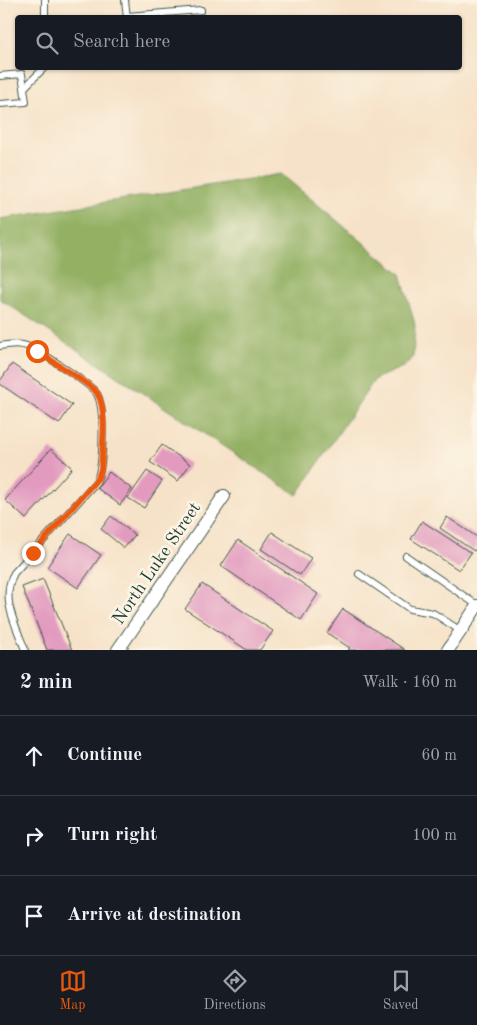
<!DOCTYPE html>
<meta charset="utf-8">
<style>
:root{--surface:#171b24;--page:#242831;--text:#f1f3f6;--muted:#9ea1a6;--line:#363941;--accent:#ea580c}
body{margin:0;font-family:"Old Standard TT",serif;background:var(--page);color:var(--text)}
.stop{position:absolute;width:15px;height:15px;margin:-11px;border:4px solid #ea580c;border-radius:50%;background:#fff}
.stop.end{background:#ea580c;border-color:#fff;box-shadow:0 1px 5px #0008}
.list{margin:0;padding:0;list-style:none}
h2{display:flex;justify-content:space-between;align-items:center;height:65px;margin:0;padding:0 20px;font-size:21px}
h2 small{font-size:16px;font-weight:400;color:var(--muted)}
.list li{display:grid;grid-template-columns:32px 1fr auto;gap:15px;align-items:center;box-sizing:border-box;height:80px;padding:0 20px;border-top:1px solid var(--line)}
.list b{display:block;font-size:19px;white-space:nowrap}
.list em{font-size:16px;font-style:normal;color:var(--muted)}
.icon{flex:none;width:28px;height:28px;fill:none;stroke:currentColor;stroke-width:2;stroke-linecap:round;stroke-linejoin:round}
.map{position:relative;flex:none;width:477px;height:650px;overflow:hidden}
.search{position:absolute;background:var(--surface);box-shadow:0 1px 4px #0004;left:15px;right:15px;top:15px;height:55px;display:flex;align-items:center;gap:12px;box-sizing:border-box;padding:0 18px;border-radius:5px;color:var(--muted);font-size:19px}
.sheet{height:305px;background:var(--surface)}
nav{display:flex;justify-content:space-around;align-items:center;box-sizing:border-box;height:70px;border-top:1px solid var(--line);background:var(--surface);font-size:14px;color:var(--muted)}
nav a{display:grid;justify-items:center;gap:2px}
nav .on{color:var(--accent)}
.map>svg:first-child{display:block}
.forest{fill:#93b063;stroke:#59764c}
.building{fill:#e29bbf}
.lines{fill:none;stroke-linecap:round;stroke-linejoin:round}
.lane-casing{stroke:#3f564a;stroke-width:8}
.street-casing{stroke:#3f564a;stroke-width:14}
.lane{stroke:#fff;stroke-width:6}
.street{stroke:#fff;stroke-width:12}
.route{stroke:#ea580c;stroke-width:6}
.labels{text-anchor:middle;stroke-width:5;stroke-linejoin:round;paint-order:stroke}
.street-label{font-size:18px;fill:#1f3d34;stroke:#fcf5e5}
</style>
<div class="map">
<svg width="477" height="650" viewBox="0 0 477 650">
<rect width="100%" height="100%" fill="#fcf5e5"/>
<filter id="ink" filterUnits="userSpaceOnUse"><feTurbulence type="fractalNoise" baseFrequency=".02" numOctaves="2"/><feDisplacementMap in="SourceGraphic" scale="10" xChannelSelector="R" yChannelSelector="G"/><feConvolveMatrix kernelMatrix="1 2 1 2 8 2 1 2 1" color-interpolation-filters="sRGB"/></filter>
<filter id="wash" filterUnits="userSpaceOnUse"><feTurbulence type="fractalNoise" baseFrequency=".0096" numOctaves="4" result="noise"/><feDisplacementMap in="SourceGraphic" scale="20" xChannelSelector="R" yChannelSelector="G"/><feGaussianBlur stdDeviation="1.12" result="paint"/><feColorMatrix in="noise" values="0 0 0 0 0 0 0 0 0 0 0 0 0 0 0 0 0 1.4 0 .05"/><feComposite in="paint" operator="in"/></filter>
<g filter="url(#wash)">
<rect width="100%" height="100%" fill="#f6e2c8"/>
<polygon class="forest" points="281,174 401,274 415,325 413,358 405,366 375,379 297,495 0,299 0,219"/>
<g id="blocks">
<g class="building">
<polygon points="12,364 72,405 59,424 0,384 0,381"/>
<polygon points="162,445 190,464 178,481 150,462"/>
<polygon points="51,449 72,468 26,519 5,500"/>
<polygon points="147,471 162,481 144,508 128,498"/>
<polygon points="109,472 132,489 120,505 97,488"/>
<polygon points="111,516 135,535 124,548 101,529"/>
<polygon points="447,517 477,537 477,547 474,551 440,528"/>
<polygon points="422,521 471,553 459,570 411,539"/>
<polygon points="272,532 311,558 300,575 261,549"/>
<polygon points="70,534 101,555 78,588 47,567"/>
<polygon points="238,540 318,594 301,620 221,566"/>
<polygon points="43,579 72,650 47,650 22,587"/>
<polygon points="202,584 273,631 260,650 247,650 185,609"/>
<polygon points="343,609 405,650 348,650 350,648 327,633"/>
</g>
</g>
</g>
<g filter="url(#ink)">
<use href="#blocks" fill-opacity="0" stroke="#3f564a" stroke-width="1"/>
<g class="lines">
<g class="lane-casing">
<g id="lane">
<polyline points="45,0 45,18"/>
<polyline points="125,0 127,18"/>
<polyline points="127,16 201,10"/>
<polyline points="0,76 22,74 26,102 0,104"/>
<polyline points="25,87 44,68"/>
<path d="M0,346C11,344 20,343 30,347C40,351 93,386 97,394C105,408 104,467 96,482L14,573C0,599 16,625 25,650"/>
<polyline points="406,556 477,605"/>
<polyline points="359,574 410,609 433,613 461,631"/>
</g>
</g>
<g class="street-casing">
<g id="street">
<polyline points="118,650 224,496"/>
<polyline points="448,650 477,606"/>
</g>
</g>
<use href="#lane" class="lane"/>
<use href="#street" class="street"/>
</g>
</g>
<g class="lines" filter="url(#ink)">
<path class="route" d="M33,553L98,478L101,469C102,449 108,410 97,393C91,384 48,359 37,351"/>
</g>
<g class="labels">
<g class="street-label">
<text transform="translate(156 563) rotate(-56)" y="6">North Luke Street</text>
</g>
</g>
</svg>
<div class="stop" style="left:37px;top:351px"></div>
<div class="stop end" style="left:33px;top:553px"></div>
<div class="search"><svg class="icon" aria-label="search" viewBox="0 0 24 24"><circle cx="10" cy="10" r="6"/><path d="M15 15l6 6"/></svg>Search here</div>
</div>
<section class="sheet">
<h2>2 min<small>Walk · 160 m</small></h2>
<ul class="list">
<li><svg class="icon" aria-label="ahead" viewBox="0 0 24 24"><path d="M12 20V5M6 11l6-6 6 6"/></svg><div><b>Continue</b></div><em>60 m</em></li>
<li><svg class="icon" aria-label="right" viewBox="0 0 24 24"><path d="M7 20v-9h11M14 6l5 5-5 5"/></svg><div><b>Turn right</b></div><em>100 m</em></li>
<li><svg class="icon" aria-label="arrive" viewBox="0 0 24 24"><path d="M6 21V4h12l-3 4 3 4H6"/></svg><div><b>Arrive at destination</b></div></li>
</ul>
</section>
<nav>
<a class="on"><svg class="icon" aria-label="map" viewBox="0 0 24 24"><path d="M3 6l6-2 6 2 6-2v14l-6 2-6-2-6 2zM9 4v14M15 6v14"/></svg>Map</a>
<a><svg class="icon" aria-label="directions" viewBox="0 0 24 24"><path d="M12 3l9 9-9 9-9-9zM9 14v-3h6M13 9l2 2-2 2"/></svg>Directions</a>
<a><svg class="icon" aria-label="saved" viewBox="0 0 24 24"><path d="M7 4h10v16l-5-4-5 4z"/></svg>Saved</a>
</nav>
